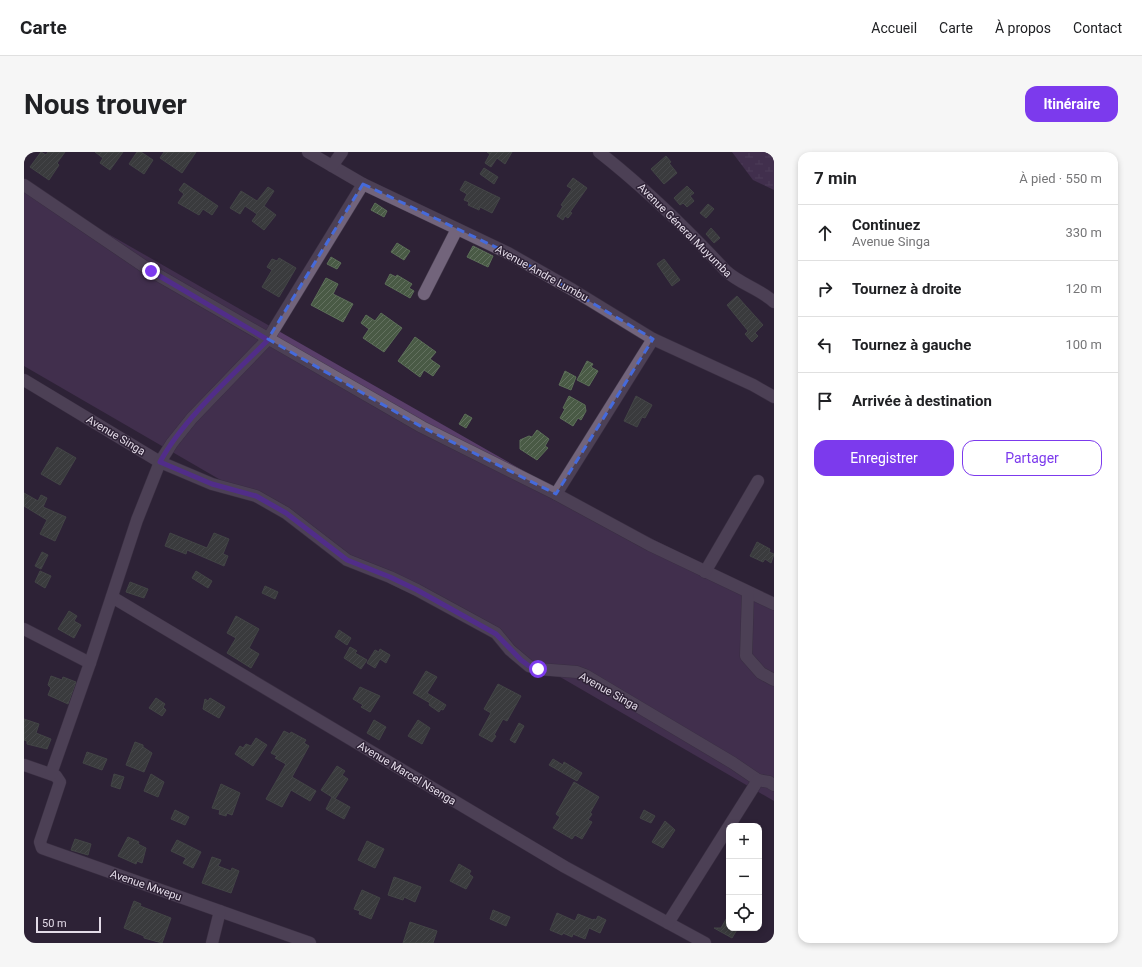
<!DOCTYPE html>
<html lang="fr">
<meta charset="utf-8">
<style>
:root{--surface:#fff;--page:#f6f6f6;--text:#202124;--muted:#757577;--line:#e0e0e0;--accent:#7c3aed}
body{margin:0;font-family:Roboto,sans-serif;background:var(--page);color:var(--text)}
.controls{position:absolute;right:12px;bottom:12px;display:grid;overflow:hidden;border-radius:8px;box-shadow:0 2px 6px #0003}
.controls button{width:36px;height:36px;display:grid;place-items:center;padding:0;border:0;border-bottom:1px solid var(--line);background:var(--surface);color:var(--text);font:20px sans-serif}
.scale{position:absolute;left:12px;bottom:10px;width:65px;box-sizing:border-box;padding-left:4px;border:2px solid #e3dbe8;border-top:0;font-size:11px;line-height:14px;white-space:nowrap;color:#e3dbe8;-webkit-text-stroke:3px #2e2236;paint-order:stroke}
.stop{position:absolute;width:12px;height:12px;margin:-9px;border:3px solid #7c3aed;border-radius:50%;background:#fff}
.stop.end{background:#7c3aed;border-color:#fff;box-shadow:0 1px 4px #0008}
.list{margin:0;padding:0;list-style:none}
h2{display:flex;justify-content:space-between;align-items:center;height:52px;margin:0;padding:0 16px;font-size:17px}
h2 small{font-size:13px;font-weight:400;color:var(--muted)}
.list li{display:grid;grid-template-columns:26px 1fr auto;gap:12px;align-items:center;box-sizing:border-box;height:56px;padding:0 16px;border-top:1px solid var(--line)}
.list b{display:block;font-size:15px;white-space:nowrap}
.list p{margin:0;font-size:13px;white-space:nowrap;color:var(--muted)}
.list em{font-size:13px;font-style:normal;color:var(--muted)}
.actions{display:flex;gap:8px;padding:12px 16px}
.actions a{flex:1;padding:9px 0;border:1px solid var(--accent);border-radius:12px;text-align:center;font-size:14px;color:var(--accent)}
.actions .main{background:var(--accent);color:#fff}
.icon{flex:none;width:22px;height:22px;fill:none;stroke:currentColor;stroke-width:2;stroke-linecap:round;stroke-linejoin:round}
.map{position:relative;flex:none;width:750px;height:791px;overflow:hidden;border-radius:12px}
header{display:flex;align-items:center;gap:24px;box-sizing:border-box;height:56px;padding:0 20px;background:var(--surface);border-bottom:1px solid var(--line)}
header strong{font-size:19px}
nav{display:flex;gap:22px;margin-inline-start:auto;font-size:14px}
.intro{display:flex;align-items:center;justify-content:space-between;box-sizing:border-box;height:96px;padding:0 24px}
h1{margin:0;font-size:28px}
.button{padding:10px 18px;border-radius:12px;background:var(--accent);color:#fff;font-size:14px;font-weight:700}
main{display:flex;gap:24px;padding:0 24px}
aside{flex:1;background:var(--surface);border-radius:12px;box-shadow:0 2px 6px #0003}
.map>svg:first-child{display:block}
.green{fill:#593e69}
.wetland{fill:url(#wetland-marsh)}
.building{fill:url(#building-hatch);stroke:#5c6e58}
.lines{fill:none;stroke-linecap:round;stroke-linejoin:round}
.minor-casing{stroke:#473d4e;stroke-width:13}
.minor{stroke:#72647b;stroke-width:12}
.route{stroke:#7c3aed;stroke-width:5}
.marked{fill:none;stroke:#456adb;stroke-width:3;stroke-dasharray:8 5;stroke-linejoin:round}
.labels{text-anchor:middle;stroke-width:3;stroke-linejoin:round;paint-order:stroke}
.street-label{font-size:11px;fill:#e3dbe8;stroke:#2e2236}
</style>
<header>
<strong>Carte</strong>
<nav><a>Accueil</a><a>Carte</a><a>À propos</a><a>Contact</a></nav>
</header>
<div class="intro"><h1>Nous trouver</h1><a class="button">Itinéraire</a></div>
<main>
<div class="map">
<svg width="750" height="791" viewBox="0 0 750 791">
<defs>
<pattern id="wetland-marsh" width="20" height="14" patternUnits="userSpaceOnUse"><rect width="20" height="14" fill="#593e69"/><path d="M1 5h8M5 5V1M11 12h8M15 12V8" fill="none" stroke="#71597e"/></pattern>
<pattern id="building-hatch" width="6" height="6" patternUnits="userSpaceOnUse"><rect width="6" height="6" fill="#495a45"/><path d="M-1 1l2-2M0 6l6-6M5 7l2-2" fill="none" stroke="#637160"/></pattern>
</defs>
<rect width="100%" height="100%" fill="#2e2236"/>
<polygon class="green" points="0,32 72,75 542,343 750,449 750,649 0,214"/>
<polygon class="wetland" points="708,0 750,0 750,38 729,28"/>
<g class="building">
<polygon points="17,0 22,3 24,0 41,0 33,11 35,13 25,28 6,15"/>
<polygon points="71,0 99,0 86,18 76,11 79,6"/>
<polygon points="113,0 117,0 129,8 120,22 105,12"/>
<polygon points="140,0 172,0 158,21 136,6"/>
<polygon points="463,0 488,0 481,12 473,6 467,15 461,11 466,2"/>
<polygon points="642,4 647,10 645,11 653,21 640,32 627,17"/>
<polygon points="460,16 474,25 470,32 456,22"/>
<polygon points="549,26 563,36 546,60 548,61 544,66 541,64 539,68 533,64 539,54 537,53 548,37 543,34"/>
<polygon points="441,29 476,46 468,61 456,55 455,58 444,53 445,50 440,48 443,42 436,38"/>
<polygon points="160,31 194,54 188,63 179,57 175,63 154,51 160,42 155,38"/>
<polygon points="663,34 670,41 666,44 670,49 663,55 659,51 656,53 650,46"/>
<polygon points="244,35 250,39 240,54 252,63 240,78 228,69 233,62 221,54 216,62 206,56 217,39 233,49"/>
<polygon points="351,51 363,59 360,65 347,58"/>
<polygon points="684,52 690,57 682,66 676,61"/>
<polygon points="687,76 696,86 690,91 682,82"/>
<polygon points="373,91 386,99 380,108 367,100"/>
<polygon points="449,94 469,104 464,115 443,105"/>
<polygon points="307,105 317,111 313,117 303,112"/>
<polygon points="255,106 272,116 255,145 238,135 248,118 243,115 248,107 253,109"/>
<polygon points="640,107 656,128 648,134 633,112"/>
<polygon points="366,122 372,125 373,123 388,132 385,136 390,139 386,146 361,132"/>
<polygon points="302,126 314,132 309,142 329,152 319,170 287,153"/>
<polygon points="713,144 739,173 731,181 734,184 728,190 721,182 724,179 720,174 703,153"/>
<polygon points="357,161 378,176 360,200 339,186 345,177 337,171 342,163 351,169"/>
<polygon points="391,185 412,200 406,207 416,214 409,224 400,218 396,225 374,209"/>
<polygon points="563,209 569,212 567,215 574,219 565,234 553,228"/>
<polygon points="541,219 552,225 547,238 535,233"/>
<polygon points="545,244 561,253 562,259 557,268 554,266 549,274 536,266 541,257 539,256"/>
<polygon points="612,244 628,253 621,266 618,265 613,275 600,269"/>
<polygon points="441,262 448,266 442,276 435,272"/>
<polygon points="513,278 525,287 521,294 524,296 513,308 496,297 496,288 505,284 508,285"/>
<polygon points="33,295 52,306 36,333 17,322"/>
<polygon points="0,341 14,349 17,343 23,346 19,355 42,365 31,389 16,382 23,368 0,354"/>
<polygon points="146,381 183,396 190,381 205,387 199,402 204,404 200,414 163,398 162,402 141,394"/>
<polygon points="733,390 746,397 745,400 750,402 747,411 741,407 739,410 726,404"/>
<polygon points="18,400 24,403 17,417 11,414"/>
<polygon points="16,419 27,424 21,436 11,430"/>
<polygon points="172,419 188,429 184,436 168,426"/>
<polygon points="106,430 124,437 120,446 102,440"/>
<polygon points="241,434 254,440 251,447 238,441"/>
<polygon points="45,459 53,464 50,469 57,473 50,486 34,477"/>
<polygon points="212,464 235,477 225,496 235,502 227,516 203,501 212,486 203,481"/>
<polygon points="315,478 327,486 323,493 311,485"/>
<polygon points="326,495 333,499 331,501 343,508 337,517 320,506"/>
<polygon points="356,497 366,503 362,511 356,507 351,516 343,511 351,498 355,500"/>
<polygon points="402,519 413,525 403,541 422,553 419,558 417,557 415,560 405,553 406,551 389,541"/>
<polygon points="27,524 38,528 39,525 52,530 44,552 24,543 27,536 24,533"/>
<polygon points="474,532 497,544 483,569 479,567 470,583 472,584 468,590 455,583 467,561 460,557"/>
<polygon points="336,535 356,544 346,560 337,555 339,553 329,547"/>
<polygon points="132,546 141,552 139,555 142,558 138,564 125,556"/>
<polygon points="186,546 201,555 195,566 179,557 181,547 184,549"/>
<polygon points="0,567 15,572 12,581 27,587 23,597 3,592 3,589 0,588"/>
<polygon points="350,568 362,575 355,588 343,581"/>
<polygon points="394,568 406,576 398,592 384,584"/>
<polygon points="495,571 500,574 491,591 486,588"/>
<polygon points="260,579 266,582 267,580 282,588 280,591 285,594 268,625 292,639 286,649 267,638 258,655 242,647 262,612 251,606 253,604 247,601"/>
<polygon points="232,586 243,593 229,614 211,602 216,594 219,596 222,592 227,594"/>
<polygon points="111,590 119,593 119,595 128,601 120,620 102,613"/>
<polygon points="63,600 83,607 78,618 59,611"/>
<polygon points="529,607 539,613 540,610 558,621 553,629 525,613"/>
<polygon points="313,614 321,619 318,623 324,627 311,647 297,638"/>
<polygon points="90,622 100,625 96,637 87,634"/>
<polygon points="127,622 140,630 134,645 120,639"/>
<polygon points="550,630 575,645 566,661 568,662 564,668 568,670 558,687 551,683 548,687 529,676 536,665 532,662"/>
<polygon points="197,632 216,641 208,663 203,661 202,664 195,662 196,658 188,656"/>
<polygon points="308,645 326,655 320,667 302,657"/>
<polygon points="151,658 165,665 161,673 147,667"/>
<polygon points="620,658 631,664 627,671 616,666"/>
<polygon points="641,669 651,678 639,696 628,690"/>
<polygon points="104,685 115,690 114,692 122,696 118,711 113,709 112,712 94,704"/>
<polygon points="51,687 67,692 64,703 47,698"/>
<polygon points="153,688 177,700 169,716 159,711 162,706 147,699"/>
<polygon points="343,689 360,697 351,716 334,708"/>
<polygon points="188,705 197,708 194,714 207,719 208,716 215,719 207,741 178,731"/>
<polygon points="435,712 447,719 445,722 449,725 442,737 426,729"/>
<polygon points="370,725 397,735 391,750 380,745 379,748 364,743"/>
<polygon points="338,738 356,746 347,767 335,762 336,759 330,757"/>
<polygon points="110,749 117,752 116,754 147,766 138,791 120,786 120,784 100,776"/>
<polygon points="469,758 486,765 482,774 466,767"/>
<polygon points="533,761 551,769 554,762 569,768 570,767 572,768 574,764 582,768 576,781 565,776 561,787 549,782 548,785 539,781 538,783 526,778"/>
<polygon points="705,762 705,776 714,776 708,786 690,776 697,776"/>
<polygon points="386,770 413,779 409,791 379,791"/>
</g>
<g class="lines">
<g class="minor-casing">
<g id="minor">
<polyline points="284,0 339,32 484,101 549,138 629,187 729,233 750,245"/>
<path d="M575,0C621,36 662,76 702,119C716,132 736,137 750,150"/>
<polyline points="308,14 318,0"/>
<polyline points="0,33 127,119 398,275 532,342 626,393 750,452"/>
<polyline points="400,142 433,77"/>
<polyline points="0,228 136,310 188,332 232,344 262,361 323,408 366,425 393,438 472,481 486,498 505,514 514,517 553,520 561,523 709,611 734,628 745,630 750,633"/>
<polyline points="532,342 629,187"/>
<polyline points="681,420 734,329"/>
<polyline points="724,440 722,504 737,521 750,528"/>
<polyline points="88,445 541,715 681,791"/>
<polyline points="0,477 66,511"/>
<polyline points="0,613 32,624 36,630 16,690 18,696 286,791"/>
<polyline points="27,622 66,511 113,368 136,310 148,291 168,266 244,187 339,32"/>
<polyline points="644,771 734,628"/>
<polyline points="188,791 196,759"/>
</g>
</g>
<use href="#minor" class="minor"/>
</g>
<g class="lines">
<path class="route" d="M127,119L244,188C209,223 159,267 136,310L188,332L232,344L262,361L323,408L366,425L393,438L472,482L497,508L505,514L514,517"/>
</g>
<path d="M0 0H750V791H0ZM339,32L484,101L629,187L532,342L398,275L244,187Z" fill="#2e2236" fill-opacity=".55" fill-rule="evenodd"/>
<path class="marked" d="M339,32L484,101L629,187L532,342L398,275L244,187Z"/>
<g class="labels">
<g class="street-label">
<text transform="translate(661 78) rotate(45)" y="4">Avenue Géneral Muyumba</text>
<text transform="translate(518 121) rotate(29)" y="4">Avenue Andre Lumbu</text>
<text transform="translate(92 283) rotate(31)" y="4">Avenue Singa</text>
<text transform="translate(585 539) rotate(29)" y="4">Avenue Singa</text>
<text transform="translate(383 621) rotate(31)" y="4">Avenue Marcel Nsenga</text>
<text transform="translate(122 733) rotate(19)" y="4">Avenue Mwepu</text>
</g>
</g>
</svg>
<div class="controls">
<button>+</button>
<button>−</button>
<button><svg class="icon" aria-label="locate" viewBox="0 0 24 24"><circle cx="12" cy="12" r="6"/><path d="M12 2v4M12 18v4M2 12h4M18 12h4"/></svg></button>
</div>
<div class="scale">50 m</div>
<div class="stop" style="left:514px;top:517px"></div>
<div class="stop end" style="left:127px;top:119px"></div>
</div>
<aside>
<h2>7 min<small>À pied · 550 m</small></h2>
<ul class="list">
<li><svg class="icon" aria-label="ahead" viewBox="0 0 24 24"><path d="M12 20V5M6 11l6-6 6 6"/></svg><div><b>Continuez</b><p>Avenue Singa</p></div><em>330 m</em></li>
<li><svg class="icon" aria-label="right" viewBox="0 0 24 24"><path d="M7 20v-9h11M14 6l5 5-5 5"/></svg><div><b>Tournez à droite</b></div><em>120 m</em></li>
<li><svg class="icon" aria-label="left" viewBox="0 0 24 24"><path d="M17 20v-9H6M10 6l-5 5 5 5"/></svg><div><b>Tournez à gauche</b></div><em>100 m</em></li>
<li><svg class="icon" aria-label="arrive" viewBox="0 0 24 24"><path d="M6 21V4h12l-3 4 3 4H6"/></svg><div><b>Arrivée à destination</b></div></li>
</ul>
<div class="actions"><a class="main">Enregistrer</a><a>Partager</a></div>
</aside>
</main>
